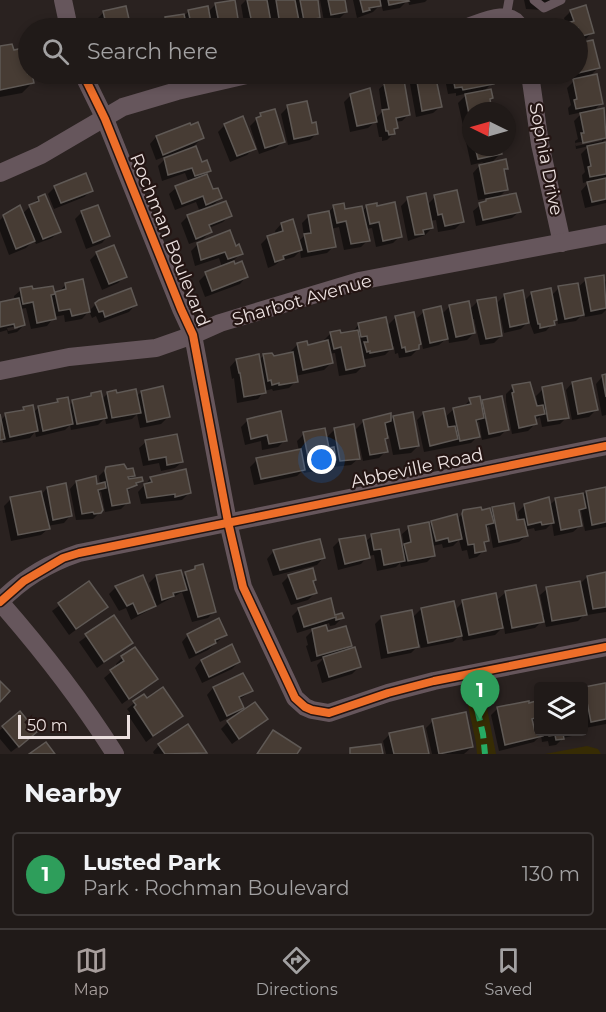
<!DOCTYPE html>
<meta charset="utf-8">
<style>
:root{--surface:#201a18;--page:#282321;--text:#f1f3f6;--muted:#a2a1a2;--line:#3d3837;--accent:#a79e9c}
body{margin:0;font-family:Montserrat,sans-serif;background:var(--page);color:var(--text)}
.controls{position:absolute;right:18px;bottom:18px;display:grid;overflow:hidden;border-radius:6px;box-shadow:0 3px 9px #0003}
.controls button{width:54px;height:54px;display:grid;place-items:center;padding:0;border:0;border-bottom:2px solid var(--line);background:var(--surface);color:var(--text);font:30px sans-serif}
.compass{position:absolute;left:462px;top:102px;width:54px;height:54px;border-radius:50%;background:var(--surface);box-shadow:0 3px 9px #0003;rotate:275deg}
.scale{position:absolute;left:18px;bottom:15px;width:112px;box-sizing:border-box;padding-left:6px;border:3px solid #ebe0df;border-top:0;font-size:16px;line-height:21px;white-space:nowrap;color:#ebe0df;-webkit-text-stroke:4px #241513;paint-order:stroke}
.you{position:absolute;left:322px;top:460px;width:21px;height:21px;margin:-15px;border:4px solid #fff;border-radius:50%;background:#1a73e8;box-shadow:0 0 0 9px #1a73e833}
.badge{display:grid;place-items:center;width:39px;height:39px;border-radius:50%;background:var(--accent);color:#fff;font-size:20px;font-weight:700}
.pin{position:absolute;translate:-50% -50px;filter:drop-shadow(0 2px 3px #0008)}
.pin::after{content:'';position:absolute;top:32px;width:21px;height:18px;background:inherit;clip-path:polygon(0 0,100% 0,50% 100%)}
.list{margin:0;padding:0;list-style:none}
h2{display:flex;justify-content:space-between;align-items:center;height:78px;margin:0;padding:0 24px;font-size:26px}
h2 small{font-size:20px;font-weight:400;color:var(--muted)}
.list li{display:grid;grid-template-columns:39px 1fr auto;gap:18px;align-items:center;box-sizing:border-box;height:84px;margin:0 12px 12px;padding:0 12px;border:2px solid var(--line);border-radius:6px}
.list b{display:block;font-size:22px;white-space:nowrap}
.list p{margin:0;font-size:20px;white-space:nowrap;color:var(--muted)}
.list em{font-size:20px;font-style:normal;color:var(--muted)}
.icon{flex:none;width:33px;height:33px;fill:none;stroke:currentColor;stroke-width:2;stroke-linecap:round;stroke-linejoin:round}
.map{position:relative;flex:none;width:606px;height:754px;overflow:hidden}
.search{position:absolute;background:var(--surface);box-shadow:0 3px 9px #0003;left:18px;right:18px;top:18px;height:66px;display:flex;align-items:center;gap:15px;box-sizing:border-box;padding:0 21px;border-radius:33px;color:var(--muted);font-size:22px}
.sheet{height:174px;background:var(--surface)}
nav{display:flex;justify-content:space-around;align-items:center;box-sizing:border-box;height:84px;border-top:2px solid var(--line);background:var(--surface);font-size:16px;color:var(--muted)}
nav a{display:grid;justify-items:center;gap:3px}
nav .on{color:var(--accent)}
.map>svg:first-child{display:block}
.green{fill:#372c04}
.shadow{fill:#0007;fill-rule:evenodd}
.building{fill:#473c34;stroke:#5f5955;stroke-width:1.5}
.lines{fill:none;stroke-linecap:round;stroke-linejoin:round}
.service{stroke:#66565c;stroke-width:9}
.minor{stroke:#66565c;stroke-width:18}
.quiet{stroke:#26ab63;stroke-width:6;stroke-dasharray:12 6;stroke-linecap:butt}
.cycleway-casing{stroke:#241513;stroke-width:11}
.cycleway{stroke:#ee6e29;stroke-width:8}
.labels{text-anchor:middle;stroke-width:4.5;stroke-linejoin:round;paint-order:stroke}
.street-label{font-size:18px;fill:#ebe0df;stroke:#241513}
</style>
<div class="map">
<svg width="606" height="754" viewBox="0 0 606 754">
<rect width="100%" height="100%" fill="#2a2220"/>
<g class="green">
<polygon points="484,693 496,754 477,754 476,743 466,696"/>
<polygon points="587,746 598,749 601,754 545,754"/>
</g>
<g class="shadow">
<polygon points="246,0 318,0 319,17 312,24 297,27 296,22 291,27 286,28 273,28 273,26 270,28 245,28 241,5"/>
<polygon points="320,0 343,0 346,12 339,19 324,21"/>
<polygon points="353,0 408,0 400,8 383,11 381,4 373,12 357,18"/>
<polygon points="408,0 427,0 425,2 409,5"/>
<polygon points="524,0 564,0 544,10 526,9"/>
<polygon points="216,4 235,28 136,28 138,26 157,27 165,19 183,17 189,11 208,12"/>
<polygon points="125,8 129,28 99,28 97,19 104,12"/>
<polygon points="571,11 592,32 586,39 578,41 578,28 561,28 566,25 564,18"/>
<path d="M592,42L598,68L588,78L601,103L593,112L603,110L606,127V139L600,145L606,144V203L585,208L581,191L590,181L583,183L582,175L585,172L581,154L589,146L576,149L575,141L578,139L574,121L583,112L569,115L568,108L571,105L567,88L577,78L566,80L564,74H578V45ZM602,138V141L576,146L575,143Z"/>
<polygon points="0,48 12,52 26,49 28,74 31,74 33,82 22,93 0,97"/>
<polygon points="451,74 490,74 492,83 483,92 492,98 489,101 491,111 471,111 471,129 464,130 458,103 468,93 456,96 456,93 448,94 445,79"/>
<polygon points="417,78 440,107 433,113 416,117 410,84"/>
<polygon points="386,83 409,114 402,121 395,122 396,127 393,130 394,133 387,140 382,141 382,137 379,137 376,121 368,128 350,132 344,102 351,95 375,119 382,112 379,89"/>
<polygon points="288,107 311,124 317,133 310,140 288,145 281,114"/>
<polygon points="261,115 283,142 276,148 259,154 250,126"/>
<polygon points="242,118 254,148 247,155 230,162 218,132 225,125"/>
<polygon points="189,124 202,138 194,146 201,164 209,170 205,174 213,191 221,198 210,208 230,215 223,222 209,228 210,232 203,239 189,244 181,223 188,216 200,212 196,202 175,210 169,194 176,188 189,183 185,173 162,181 158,166 169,155 156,160 150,144 156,137"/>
<polygon points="471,132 471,147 499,147 500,154 490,164 506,168 503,171 507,189 498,198 519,212 512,218 476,226 473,211 489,198 478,200 473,173 483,162 471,165 465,137"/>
<polygon points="55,187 91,191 84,197 54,209 48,194"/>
<polygon points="435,197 462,222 455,229 438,232 436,220 430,221 432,228 425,235 408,241 401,206 408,199 427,205"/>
<polygon points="38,199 59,231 52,238 36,244 34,240 26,248 9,255 0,231 0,220 4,216 22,214"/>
<polygon points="97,206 108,236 102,243 86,249 75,219 81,213"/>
<polygon points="334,207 344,211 362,211 367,207 376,208 400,236 393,243 376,247 372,228 366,229 368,240 361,247 344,250 339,227 331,229 334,246 327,253 301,258 300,251 294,257 280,261 275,265 268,268 261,244 268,237 276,235 275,231 281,224 298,242 304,236 302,223 309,216 328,212"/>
<polygon points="198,244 235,247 241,253 233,261 234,265 246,277 240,284 205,297 199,281 206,274 222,267 219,258 195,266 191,251"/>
<polygon points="97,253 125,276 118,283 102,290 90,260"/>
<polygon points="603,276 604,283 606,281 606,310 602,314 585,317 584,313 576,321 558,324 557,318 546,331 534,334 529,321 521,329 504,333 500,314 497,315 501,336 494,343 480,345 474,319 471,319 474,333 467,340 449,343 448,337 439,345 423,349 417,318 424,312 441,315 450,306 469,310 478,301 496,304 504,296 522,292 524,301 532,293 551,296 559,288 577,288 586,280"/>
<path d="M66,284L88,312L96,304L135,305L129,312L99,323L96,316L92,318L89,311L82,319L65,322L64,315L54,317L47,326L31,329L26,308L20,309L24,325L17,332L8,334L7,330L0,332V304L15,301L14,296L21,290L31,291L52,288L54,295L59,292ZM18,326V329L8,331L7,328Z"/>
<polygon points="396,317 418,349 411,356 399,358 398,353 395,354 394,346 385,355 362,360 363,366 356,373 339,376 335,353 329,354 331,363 324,370 295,376 296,381 289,388 273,391 272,389 264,391 258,399 237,403 234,378 232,379 230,367 236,360 258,361 263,356 273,357 292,353 291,351 298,344 306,346 324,343 324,340 331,333 340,335 352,333 359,324 387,326"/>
<polygon points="606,376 606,415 602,416 596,384 602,377"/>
<polygon points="572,383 596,410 589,417 572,420 566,390"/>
<polygon points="513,387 536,409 538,408 536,396 543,389 567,417 560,424 542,427 540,417 535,420 535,424 528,431 512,434 506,401 506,394"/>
<polygon points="141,392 168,417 161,424 140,428 137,414 132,419 106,424 105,418 98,425 71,430 70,425 65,430 36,437 35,432 30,438 3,443 2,439 0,442 0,421 6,415 20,412 24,408 33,413 38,408 55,404 58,401 68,407 73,402 88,398 92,395 101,400 108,393 136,397"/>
<polygon points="470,400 480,404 483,401 507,429 500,436 482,440 479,421 476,424 478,436 471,443 424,452 417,420 424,413 444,418 454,409 463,407"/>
<polygon points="390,415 390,421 394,417 418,446 411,453 393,455 389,435 384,440 386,451 379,458 363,461 356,429 363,422"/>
<polygon points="248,420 285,440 278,447 262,450 261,441 245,445 241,427"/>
<polygon points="335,429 358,459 351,465 333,467 332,462 320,470 304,473 303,470 297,476 254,485 250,467 257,460 299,451 297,441 304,434 325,439"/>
<polygon points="146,442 182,462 175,468 161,471 159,463 143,466 139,448"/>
<polygon points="106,469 133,476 128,481 141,481 126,492 128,502 121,509 105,512 101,491 98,494 100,512 93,519 76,520 70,489 76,482 100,485 99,476"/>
<polygon points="151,478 189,493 182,500 141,504 138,492"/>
<polygon points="47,488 70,516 64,523 47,526 48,529 41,535 11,541 4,506 11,499 41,495"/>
<polygon points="606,491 606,527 585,531 581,510 578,514 580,526 573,532 554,536 552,523 546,529 535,531 534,528 525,530 526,536 519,542 493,548 489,526 485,530 487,541 483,545 484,550 477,557 469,559 467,550 462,551 459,540 453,546 443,548 442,544 432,546 434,555 427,562 401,567 400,563 396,567 377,571 374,555 368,556 361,564 338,570 333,547 340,540 365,542 372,536 401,549 404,545 402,534 409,528 428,526 432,522 456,520 464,512 490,512 493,509 516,522 520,521 518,512 525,505 549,506 556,499 582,496 586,492"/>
<polygon points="319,541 323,558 317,565 273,576 267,559 273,552"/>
<polygon points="196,568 214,611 208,618 192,622 182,592 131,620 126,608 119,611 109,594 115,588 143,577 152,599 154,598 149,583 156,576 182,577"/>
<polygon points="606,574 606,612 587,615 586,613 578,621 546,627 544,619 535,628 505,634 504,626 495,635 463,641 461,634 453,642 421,648 420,644 411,653 381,659 375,624 382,617 412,618 421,609 455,610 463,602 496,601 506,592 541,616 544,615 540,595 547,589 579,585 587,577"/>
<polygon points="289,576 312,582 315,593 308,600 291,605 282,583"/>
<polygon points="89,583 106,607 69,635 52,611"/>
<polygon points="299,609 342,618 335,625 330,626 329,623 324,625 327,633 350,645 343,652 359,667 352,674 322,683 317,665 324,658 311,662 306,646 308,645 306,637 316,627 297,633 292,616"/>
<polygon points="113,617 131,643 97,668 79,642"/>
<polygon points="188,635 225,635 208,650 189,659 182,642"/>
<polygon points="122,658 156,679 122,704 104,678 117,667 116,664"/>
<polygon points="201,661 239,662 232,669 202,683 195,668"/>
<polygon points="243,675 251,691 239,700 242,708 236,714 220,722 207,695 213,688"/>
<polygon points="606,684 606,724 585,728 584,690"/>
<polygon points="143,696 146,700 181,715 146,742 128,715 130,713 127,709"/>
<polygon points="538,704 538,723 537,717 531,723 534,734 540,732 576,732 572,736 563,738 556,745 549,746 548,741 542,742 541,735 534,742 499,751 491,715 498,708 535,707"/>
<polygon points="20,714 28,739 11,752 0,739 0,730"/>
<polygon points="266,719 232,744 221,729 228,722"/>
<polygon points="433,721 472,747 464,754 432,754 426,728"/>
<polygon points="390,734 428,754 386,754 383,741"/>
<polygon points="159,745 205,753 154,754 153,752"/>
</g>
<g class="building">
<polygon points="235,0 239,25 236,26 237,28 220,28 215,3"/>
<polygon points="247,0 267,0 272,28 253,28"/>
<polygon points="276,0 295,0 299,21 280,25"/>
<polygon points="300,0 318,0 320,18 304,21"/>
<polygon points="328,0 345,0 347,12 331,15"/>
<polygon points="360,0 380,0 381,6 369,8 370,10 363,12"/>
<polygon points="388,0 408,0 409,1 389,5"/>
<polygon points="586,5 594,33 578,37 578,28 565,28 564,24 574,21 570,10"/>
<polygon points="126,6 131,28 107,28 103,11"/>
<polygon points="208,6 212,28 192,28 188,10"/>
<polygon points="184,14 187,28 161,28 160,26 166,25 165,17"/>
<polygon points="157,21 159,28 139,28 138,25"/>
<polygon points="593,40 600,68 578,73 578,43"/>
<polygon points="12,44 14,50 27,47 28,74 32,74 34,83 0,90 0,46"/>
<polygon points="435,74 442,107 422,111 416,76"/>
<polygon points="452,74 492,74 494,84 463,90 462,87 455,88"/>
<polygon points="597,74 603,104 576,109 574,100 577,99 573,79"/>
<polygon points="392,80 392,83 404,80 410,115 396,118 398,128 394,129 395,134 389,135 388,131 386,131 382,110 389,109 384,84 385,81"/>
<polygon points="370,88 377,122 357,126 350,94"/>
<polygon points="491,89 493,98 490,99 492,111 471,111 471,124 465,94"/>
<polygon points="307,101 312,123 316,122 318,134 294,139 287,105"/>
<polygon points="604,108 606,138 583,143 581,133 584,133 580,113"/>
<polygon points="275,109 285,142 265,148 256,118 261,116 260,113"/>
<polygon points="243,116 256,149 237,156 224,124"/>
<polygon points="198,122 204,138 163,155 156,136 190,123 191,125"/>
<polygon points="606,142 606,174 590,177 588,167 591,166 587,146"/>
<polygon points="196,146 202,162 207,160 211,171 195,176 192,168 168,175 164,158"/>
<polygon points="475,147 500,147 502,154 478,159"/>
<polygon points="506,159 508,169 504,169 508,190 485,194 479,165"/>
<polygon points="86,173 93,191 61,203 54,186"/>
<polygon points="207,174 213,189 218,188 222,198 206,205 203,196 182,204 175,186"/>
<polygon points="606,178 606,199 592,202 587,182"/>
<polygon points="457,190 464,222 445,226 442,214 438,215 434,195"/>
<polygon points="426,193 433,228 423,230 424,234 415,235 407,197"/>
<polygon points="516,193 521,212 483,220 479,203 486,201 486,199"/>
<polygon points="45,194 61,232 43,239 29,205 39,201 38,197"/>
<polygon points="226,201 232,216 209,225 212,232 196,239 187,215"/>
<polygon points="395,202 402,237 383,241 379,222 370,224 366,205 377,203 377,206"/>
<polygon points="344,203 345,209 362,206 370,241 351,244 346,221 337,223 333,205"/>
<polygon points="20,205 35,241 16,249 3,215"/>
<polygon points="98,205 110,236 93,243 81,211"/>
<polygon points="329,211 336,247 308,252 304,234 311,233 308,215"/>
<polygon points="293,219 302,250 283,256 284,259 275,262 267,236 283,231 281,223"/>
<polygon points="230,230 236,246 239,244 243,254 228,259 225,252 201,260 197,243"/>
<polygon points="114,245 127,277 109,284 96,252"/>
<polygon points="234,261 235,264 242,261 248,277 212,291 205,272"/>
<polygon points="604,275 606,308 591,311 585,278"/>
<polygon points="83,279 90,312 72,316 70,309 59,311 55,292 66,289 65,283"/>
<polygon points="578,283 584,315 565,319 558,286"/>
<polygon points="32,286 33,289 53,286 55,294 51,295 56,319 37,323 33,302 23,304 20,288"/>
<polygon points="131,288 137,305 105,317 103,311 99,312 95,303 99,300"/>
<polygon points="551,288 557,320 554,321 555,325 540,328 540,324 538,324 531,292"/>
<polygon points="523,290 529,323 510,327 504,294"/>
<polygon points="496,297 502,336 486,339 477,300"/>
<polygon points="19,298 25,325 15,328 14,324 0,327 0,302"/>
<polygon points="469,301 475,333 456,337 449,305"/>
<polygon points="441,306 448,339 430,343 423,310"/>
<polygon points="414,312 421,344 419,345 419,349 406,352 405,347 402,348 395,316"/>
<polygon points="386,317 393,349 370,353 370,351 367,352 364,342 368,342 367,336 361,337 358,323"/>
<polygon points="340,330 341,333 358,330 365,366 346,370 341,347 334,349 330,332"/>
<polygon points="328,340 333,363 303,370 297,343 307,341 308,345"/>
<polygon points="293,352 298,382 279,385 279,383 272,385 271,380 268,381 263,354 272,353 274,356"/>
<polygon points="259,354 266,393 244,397 240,373 239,373 236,359"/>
<polygon points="606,374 606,397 602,375"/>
<polygon points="591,378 598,410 578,414 572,382"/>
<polygon points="530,382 537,406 543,405 545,414 535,416 537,424 519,428 512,393 514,392 512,385"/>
<polygon points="562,383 569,418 548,421 542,387"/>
<polygon points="163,386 170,417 147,422 141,391"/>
<polygon points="136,389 141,413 112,418 107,392 116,390 117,393"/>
<polygon points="101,391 107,418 77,424 72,400 91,396 91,393"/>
<polygon points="480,396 484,418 476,420 480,437 460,441 453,408 471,404 469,398"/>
<polygon points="502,396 509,430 489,434 482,400"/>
<polygon points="68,397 73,424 43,431 38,406 58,402 57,399"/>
<polygon points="33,405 38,431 10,437 5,413 24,410 23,407"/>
<polygon points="444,408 448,427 455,426 458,439 430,446 423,412"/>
<polygon points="281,411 287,441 269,444 267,435 251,439 247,419"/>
<polygon points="413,412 419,446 400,449 393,416"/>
<polygon points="391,413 391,421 385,423 388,438 385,439 388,452 370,455 363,420"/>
<polygon points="0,414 5,439 0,440"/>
<polygon points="354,424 360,459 340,461 334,428"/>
<polygon points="325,428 329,448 334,447 336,460 328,462 328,464 310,467 303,432"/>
<polygon points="177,434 183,462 167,465 166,457 149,460 145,440"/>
<polygon points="301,449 305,470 261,479 256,458"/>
<polygon points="124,464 127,469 133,468 135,476 128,477 129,479 142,477 143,481 136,483 137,485 127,489 130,503 112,506 105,471 106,467"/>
<polygon points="186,469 191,493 175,497 175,494 147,498 144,484 152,482 150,477"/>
<polygon points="96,476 97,484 105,482 106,488 98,490 103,510 101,513 94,514 93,512 82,514 76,481"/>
<polygon points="66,483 72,516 53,520 47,487"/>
<polygon points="606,487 606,522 592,525 586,491"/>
<polygon points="41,491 50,529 18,535 10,497"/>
<polygon points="583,493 586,508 579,510 582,526 561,530 555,498"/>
<polygon points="549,497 554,523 542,525 541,522 528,525 524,504"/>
<polygon points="514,503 517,520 524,519 528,536 499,542 492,507"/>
<polygon points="481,507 482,510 490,508 494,523 486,525 489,541 484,542 486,551 475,553 474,544 468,545 462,514 463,510"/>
<polygon points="457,514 462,539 449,542 448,538 436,541 431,521"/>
<polygon points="429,522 435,556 408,561 404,544 411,542 408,526"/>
<polygon points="399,529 405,561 384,565 381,549 374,550 371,534"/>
<polygon points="365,535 370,558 345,564 339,539"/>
<polygon points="320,539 325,558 280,570 273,550"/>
<polygon points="203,564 216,612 198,617 185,572 195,569 195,566"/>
<polygon points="313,568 316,580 313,581 317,593 297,599 288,575"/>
<polygon points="181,570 187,590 173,593 174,596 162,600 156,575"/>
<polygon points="606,572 606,607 593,609 587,576"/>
<polygon points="143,575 156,606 138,614 133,603 127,606 115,586"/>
<polygon points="89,581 108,607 76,629 58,603"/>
<polygon points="580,581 587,615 552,621 546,587"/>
<polygon points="536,585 544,622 512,628 505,591"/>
<polygon points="496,593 503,628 469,635 462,600"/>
<polygon points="331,598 335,615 342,613 344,618 336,620 336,617 304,627 298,608"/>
<polygon points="454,601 462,636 428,643 421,608"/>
<polygon points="412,610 419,647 388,653 381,616"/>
<polygon points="114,615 133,643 104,662 85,634"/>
<polygon points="219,618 227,635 215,640 216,643 196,653 187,634"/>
<polygon points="326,625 328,631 346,626 352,646 317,656 312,629"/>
<polygon points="232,644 240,662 209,677 201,660"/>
<polygon points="135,647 158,679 129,699 110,670 124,661 121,656"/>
<polygon points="355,647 361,667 329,677 323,657"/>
<polygon points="243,673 253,691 239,697 244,708 227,716 213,687"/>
<polygon points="0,681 10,691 0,702"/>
<polygon points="605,683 606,683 606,719 591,722 584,687"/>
<polygon points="163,687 183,716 153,736 134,707 136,705 133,701 144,694 147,698"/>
<polygon points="529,701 529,703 536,701 538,717 532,719 535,732 542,732 543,736 505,745 497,707"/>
<polygon points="255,702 268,719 239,739 227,721"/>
<polygon points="20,711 37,732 19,747 2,726"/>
<polygon points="466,712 473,747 439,754 432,719"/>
<polygon points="188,724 207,753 165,754 158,744"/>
<polygon points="423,726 429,754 394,754 389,733"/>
<polygon points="273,730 301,748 297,754 257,754"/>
<polygon points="548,732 571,732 563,733 564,739 556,740 555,735 549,736"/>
<polygon points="46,742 55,754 29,754"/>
<polygon points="381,744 383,754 350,754 350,748"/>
</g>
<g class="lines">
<g class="service">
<polyline points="534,0 544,8 561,0"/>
<polyline points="506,17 509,0"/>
</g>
<g class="minor">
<polyline points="63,0 69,28"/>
<path d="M465,28C481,23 510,7 520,28"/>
<polyline points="83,74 105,119 181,309 193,335 228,522 243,587 288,683 295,698 305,707 312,710 329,713 388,693 434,681 606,647"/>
<polyline points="530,74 540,144 562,243"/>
<polyline points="0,173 41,155 123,107 177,91 251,74"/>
<polyline points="0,371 69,357 156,348 193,335 220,323 359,281 606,234"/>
<path d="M0,602C22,579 49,563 79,553L606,446"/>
<path d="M0,602C42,650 81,700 115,754"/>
</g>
<polyline class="quiet" points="469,674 483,734 485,754"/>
<g class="cycleway-casing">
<g id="cycleway">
<polyline points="83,74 105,119 181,309 193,335 228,522 243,587 288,683 295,698 305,707 312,710 329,713 388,693 434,681 606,647"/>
<polyline points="0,602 24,581 63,558 79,553 606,446"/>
</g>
</g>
<use href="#cycleway" class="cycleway"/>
</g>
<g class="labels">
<g class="street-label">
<text transform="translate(546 159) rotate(79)" y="6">Sophia Drive</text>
<text transform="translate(170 240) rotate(68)" y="6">Rochman Boulevard</text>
<text transform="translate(302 300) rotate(-16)" y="6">Sharbot Avenue</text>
<text transform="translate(417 468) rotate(-12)" y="6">Abbeville Road</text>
</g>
</g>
</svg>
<div class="controls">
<button><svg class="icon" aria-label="layers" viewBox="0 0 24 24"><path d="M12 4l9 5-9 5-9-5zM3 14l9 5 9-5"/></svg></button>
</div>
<svg class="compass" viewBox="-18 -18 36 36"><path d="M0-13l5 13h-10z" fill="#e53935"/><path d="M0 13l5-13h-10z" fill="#a2a1a2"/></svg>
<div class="scale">50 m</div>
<div class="you"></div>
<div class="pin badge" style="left:480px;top:720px;background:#2e9e5b">1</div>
<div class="search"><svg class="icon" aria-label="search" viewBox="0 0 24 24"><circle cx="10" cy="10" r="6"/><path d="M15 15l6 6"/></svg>Search here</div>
</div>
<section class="sheet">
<h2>Nearby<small></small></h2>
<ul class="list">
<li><span class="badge" style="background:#2e9e5b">1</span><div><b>Lusted Park</b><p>Park · Rochman Boulevard</p></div><em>130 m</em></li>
</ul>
</section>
<nav>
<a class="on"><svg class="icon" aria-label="map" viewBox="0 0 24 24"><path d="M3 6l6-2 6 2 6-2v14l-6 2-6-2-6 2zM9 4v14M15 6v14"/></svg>Map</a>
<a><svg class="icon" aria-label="directions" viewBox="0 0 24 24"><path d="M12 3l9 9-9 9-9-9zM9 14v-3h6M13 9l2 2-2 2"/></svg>Directions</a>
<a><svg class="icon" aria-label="saved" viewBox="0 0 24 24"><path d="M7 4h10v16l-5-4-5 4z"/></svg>Saved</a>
</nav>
